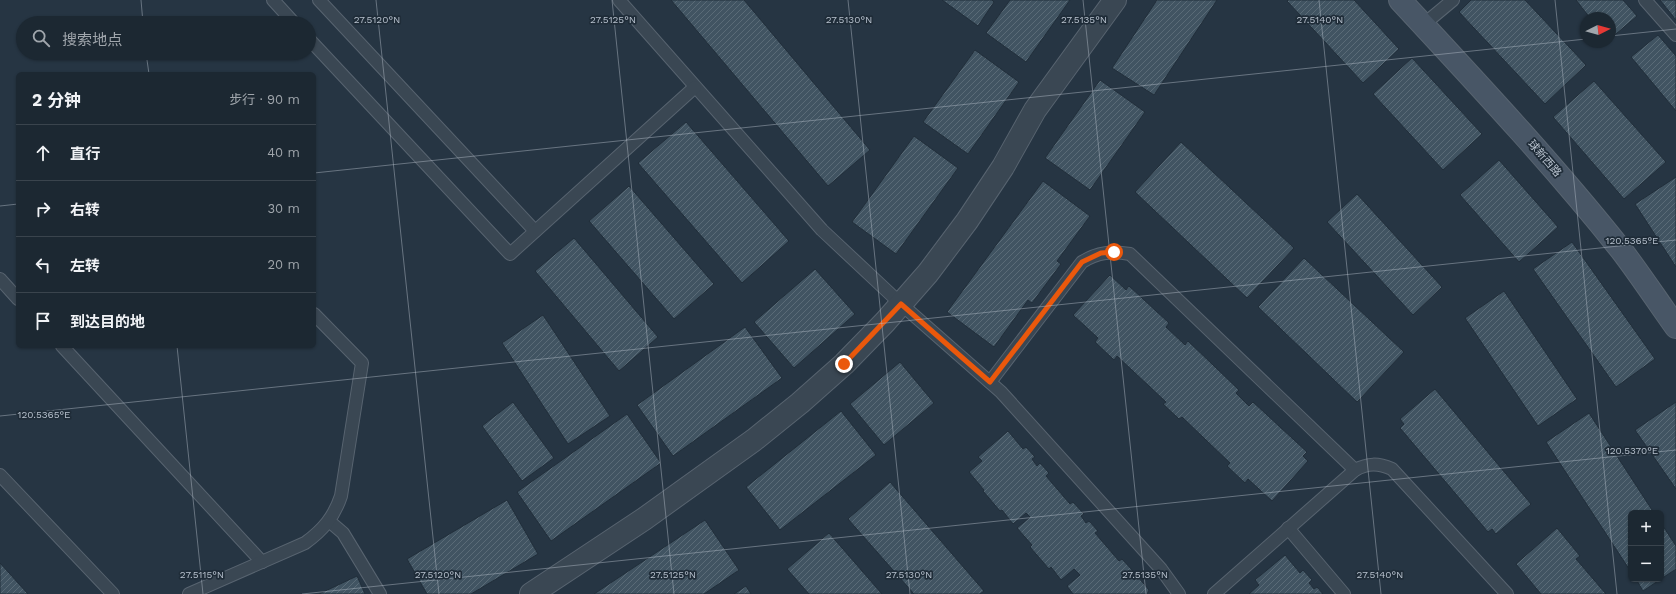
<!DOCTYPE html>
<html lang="zh">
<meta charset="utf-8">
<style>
:root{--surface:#1c2832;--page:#29343e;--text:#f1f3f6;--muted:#a0a6ac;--line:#3a444d}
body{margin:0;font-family:"Work Sans","Noto Sans SC",sans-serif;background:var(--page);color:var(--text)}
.controls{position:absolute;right:12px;bottom:12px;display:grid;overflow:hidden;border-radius:6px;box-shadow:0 1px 3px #0004}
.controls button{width:36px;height:36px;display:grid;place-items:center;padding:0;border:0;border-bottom:1px solid var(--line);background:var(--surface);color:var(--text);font:20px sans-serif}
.compass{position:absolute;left:1580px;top:12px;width:36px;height:36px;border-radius:50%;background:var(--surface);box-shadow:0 1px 3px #0004;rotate:84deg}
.stop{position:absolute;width:12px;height:12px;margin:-9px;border:3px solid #ea580c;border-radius:50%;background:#fff}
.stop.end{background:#ea580c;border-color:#fff;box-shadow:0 1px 4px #0008}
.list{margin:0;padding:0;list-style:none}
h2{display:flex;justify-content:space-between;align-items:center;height:52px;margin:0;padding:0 16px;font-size:17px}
h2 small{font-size:13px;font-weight:400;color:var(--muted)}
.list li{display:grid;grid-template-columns:26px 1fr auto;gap:12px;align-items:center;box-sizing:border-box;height:56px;padding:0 16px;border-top:1px solid var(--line)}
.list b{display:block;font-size:15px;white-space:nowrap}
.list em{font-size:13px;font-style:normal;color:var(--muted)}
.icon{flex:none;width:22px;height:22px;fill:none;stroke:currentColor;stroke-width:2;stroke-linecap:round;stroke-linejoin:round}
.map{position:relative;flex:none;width:1676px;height:594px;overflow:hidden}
.search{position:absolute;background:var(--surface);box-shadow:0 1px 3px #0004;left:16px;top:16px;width:300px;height:44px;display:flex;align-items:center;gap:10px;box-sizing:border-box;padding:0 14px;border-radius:22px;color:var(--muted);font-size:15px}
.panel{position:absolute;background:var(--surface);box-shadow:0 1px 3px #0004;left:16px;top:72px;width:300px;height:276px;border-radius:6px}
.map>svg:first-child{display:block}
.building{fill:url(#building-hatch);stroke:#212e3a}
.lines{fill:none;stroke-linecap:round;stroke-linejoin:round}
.lane-casing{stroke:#586470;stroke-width:14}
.street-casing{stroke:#586470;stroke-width:24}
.secondary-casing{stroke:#586470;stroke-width:24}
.lane{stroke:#3a4753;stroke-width:12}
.street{stroke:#3a4753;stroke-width:22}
.secondary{stroke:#485666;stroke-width:22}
.route{stroke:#ea580c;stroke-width:5}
.ticks{fill:none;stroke:#b7c1cd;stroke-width:1;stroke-opacity:0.45}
.labels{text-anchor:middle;stroke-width:3.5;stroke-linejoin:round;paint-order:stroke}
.street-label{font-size:11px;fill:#b7c1cd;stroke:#1f2c38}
.ticks-label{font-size:10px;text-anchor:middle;fill:#b7c1cd;stroke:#1f2c38;stroke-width:3.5;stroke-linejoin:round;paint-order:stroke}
</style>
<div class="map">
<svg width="1676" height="594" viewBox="0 0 1676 594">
<defs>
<pattern id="building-hatch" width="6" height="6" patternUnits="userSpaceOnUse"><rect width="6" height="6" fill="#415462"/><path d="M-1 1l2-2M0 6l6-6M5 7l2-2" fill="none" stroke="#5a6b77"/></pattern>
</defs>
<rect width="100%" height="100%" fill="#263543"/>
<g class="building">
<polygon points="671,0 744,0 870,150 828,186"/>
<polygon points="942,0 992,0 994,2 978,26"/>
<polygon points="1010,0 1070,0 1026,62 986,33"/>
<polygon points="1157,0 1217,0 1154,95 1112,68"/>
<polygon points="1288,0 1354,0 1399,49 1363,83 1287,1"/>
<polygon points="1471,0 1525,0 1586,65 1545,104 1459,12"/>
<polygon points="1576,0 1623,0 1637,16 1610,39 1610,18 1590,18"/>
<polygon points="1660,0 1676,0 1676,20"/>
<polygon points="1658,35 1676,56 1676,111 1631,57"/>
<polygon points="975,50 1019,82 968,154 923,122"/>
<polygon points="1412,58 1482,134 1443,170 1373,94"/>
<polygon points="1100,80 1145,112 1090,190 1045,158"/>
<polygon points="1594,81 1666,162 1624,199 1553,117"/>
<polygon points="686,122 789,241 742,283 638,163"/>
<polygon points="914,136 958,168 896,254 852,222"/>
<polygon points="1181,142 1294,248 1247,298 1135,192"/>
<polygon points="1499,160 1558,227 1519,262 1460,195"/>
<polygon points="1676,177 1676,267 1635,204"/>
<polygon points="1043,181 1090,216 1057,261 1061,264 1032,303 1028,300 994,347 947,312"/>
<polygon points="629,186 714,284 674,319 589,221"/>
<polygon points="1357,194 1442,287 1413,315 1327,222"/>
<polygon points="574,238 658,337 619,371 535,271"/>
<polygon points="1572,242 1655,359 1616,387 1533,269"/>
<polygon points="1304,258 1404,352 1357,402 1258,307"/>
<polygon points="815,269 855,314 794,368 754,322"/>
<polygon points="1110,275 1126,290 1129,286 1169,323 1166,327 1185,345 1188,341 1239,390 1236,393 1249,406 1253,402 1307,452 1303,456 1308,461 1272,501 1248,479 1245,483 1227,466 1230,463 1182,417 1179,419 1163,404 1166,402 1117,356 1114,360 1095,342 1098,338 1073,315"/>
<polygon points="1504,291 1577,399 1538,426 1465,318"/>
<polygon points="543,315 610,416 568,444 502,343"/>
<polygon points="745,327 782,378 673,456 637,405"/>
<polygon points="900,362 934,403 884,445 850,404"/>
<polygon points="1435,389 1531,504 1496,534 1492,529 1488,532 1400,428 1404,424 1400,419"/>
<polygon points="513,402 554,458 522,481 482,426"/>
<polygon points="1676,402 1676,489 1635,430"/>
<polygon points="841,411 876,455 780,530 746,487"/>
<polygon points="1589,413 1654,513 1631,513 1631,572 1546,442"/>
<polygon points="627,414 661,463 551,541 517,492"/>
<polygon points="1008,431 1023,449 1026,447 1035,457 1032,459 1037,466 1040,463 1049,473 1046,476 1070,504 1073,502 1084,514 1081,516 1086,523 1089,521 1098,531 1095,533 1119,561 1122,559 1133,571 1130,574 1134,580 1138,577 1149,590 1147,594 1073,594 1067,586 1080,575 1074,569 1061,580 1051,567 1049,569 1030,547 1032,545 1017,528 1030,517 1026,513 1013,524 1002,510 1000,511 983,491 984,490 969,472 982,461 978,457"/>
<polygon points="890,482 984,591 980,594 914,594 848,519"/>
<polygon points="507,500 538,554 471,594 427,594 407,559"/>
<polygon points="705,520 739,570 704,594 594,594"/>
<polygon points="1661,523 1676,546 1676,569 1643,591 1636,579 1661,579"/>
<polygon points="1557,528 1580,556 1576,559 1606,594 1541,594 1516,564"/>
<polygon points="829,533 882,594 809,594 787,569"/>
<polygon points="1285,555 1300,573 1303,570 1312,580 1309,583 1314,589 1317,587 1323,594 1249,594 1259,585 1255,580"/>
<polygon points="0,563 28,594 0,594"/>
<polygon points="357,576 365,594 319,594"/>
<polygon points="746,586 751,594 734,594"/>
</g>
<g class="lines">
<g class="lane-casing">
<g id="lane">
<polyline points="273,0 294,23"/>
<polyline points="319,0 535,231"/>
<polyline points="619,0 822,230 901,304 1001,392 1161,569 1179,594"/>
<polyline points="1645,0 1676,35"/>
<polyline points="1423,25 1453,0"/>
<polyline points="309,39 510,254 695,87"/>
<polyline points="0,279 18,299"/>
<polyline points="62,346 262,562"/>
<path d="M990,382L1082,262C1098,252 1112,251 1130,254L1355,470"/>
<polyline points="0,475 113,594"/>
<polyline points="329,521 343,533 380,594"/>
<polyline points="1288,528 1344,594"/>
<path d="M189,594L305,543C323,530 334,517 341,496L362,363L314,314"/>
<path d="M1214,594L1355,470C1368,463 1378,463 1392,469L1507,594"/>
</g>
</g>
<g class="street-casing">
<polyline id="street" points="531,594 644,519 754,440 800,403 844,364 885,322 928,273 967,221 1003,167 1035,110 1115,0"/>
</g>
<g class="secondary-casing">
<path id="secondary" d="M1400,0C1476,82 1552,163 1622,251C1641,276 1658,302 1676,327"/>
</g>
<use href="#lane" class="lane"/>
<use href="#street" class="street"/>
<use href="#secondary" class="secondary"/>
</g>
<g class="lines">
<polyline class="route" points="844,364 901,304 990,382 1082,262 1101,253 1114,252"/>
</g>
<path class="ticks" d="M141,0L143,23M376,0L439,594M612,0L674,594M848,0L910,594M1083,0L1146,594M1319,0L1381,594M1555,0L1617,594M1610,36L1676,29M146,53L149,74M314,173L1586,39M0,206L18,204M177,346L203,594M0,416L1676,240M302,594L1676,450"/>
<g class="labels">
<g class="street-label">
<text transform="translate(1545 158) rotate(49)" y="4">球新西路</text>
</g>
</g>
<g class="ticks-label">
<text x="377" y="23">27.5120°N</text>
<text x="613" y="23">27.5125°N</text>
<text x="849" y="23">27.5130°N</text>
<text x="1084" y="23">27.5135°N</text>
<text x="1320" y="23">27.5140°N</text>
<text x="1632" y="244">120.5365°E</text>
<text x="44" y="418">120.5365°E</text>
<text x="1632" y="454">120.5370°E</text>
<text x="202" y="578">27.5115°N</text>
<text x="438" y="578">27.5120°N</text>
<text x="673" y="578">27.5125°N</text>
<text x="909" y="578">27.5130°N</text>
<text x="1145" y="578">27.5135°N</text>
<text x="1380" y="578">27.5140°N</text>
</g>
</svg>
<div class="controls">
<button>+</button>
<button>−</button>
</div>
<svg class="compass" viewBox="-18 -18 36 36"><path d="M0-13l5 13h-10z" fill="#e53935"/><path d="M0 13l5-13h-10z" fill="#a0a6ac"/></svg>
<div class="stop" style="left:1114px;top:252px"></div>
<div class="stop end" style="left:844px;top:364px"></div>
<div class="search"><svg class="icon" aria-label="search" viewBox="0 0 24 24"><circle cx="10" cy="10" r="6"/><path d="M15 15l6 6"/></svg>搜索地点</div>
<section class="panel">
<h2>2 分钟<small>步行 · 90 m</small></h2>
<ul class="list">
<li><svg class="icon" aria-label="ahead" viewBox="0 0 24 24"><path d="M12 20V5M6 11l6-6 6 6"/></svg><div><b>直行</b></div><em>40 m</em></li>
<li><svg class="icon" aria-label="right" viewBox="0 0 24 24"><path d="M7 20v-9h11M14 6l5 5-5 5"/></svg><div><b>右转</b></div><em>30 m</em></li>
<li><svg class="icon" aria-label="left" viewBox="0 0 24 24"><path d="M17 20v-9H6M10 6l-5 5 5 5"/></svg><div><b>左转</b></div><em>20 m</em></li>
<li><svg class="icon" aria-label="arrive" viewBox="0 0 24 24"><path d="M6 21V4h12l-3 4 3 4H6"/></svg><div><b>到达目的地</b></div></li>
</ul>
</section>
</div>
